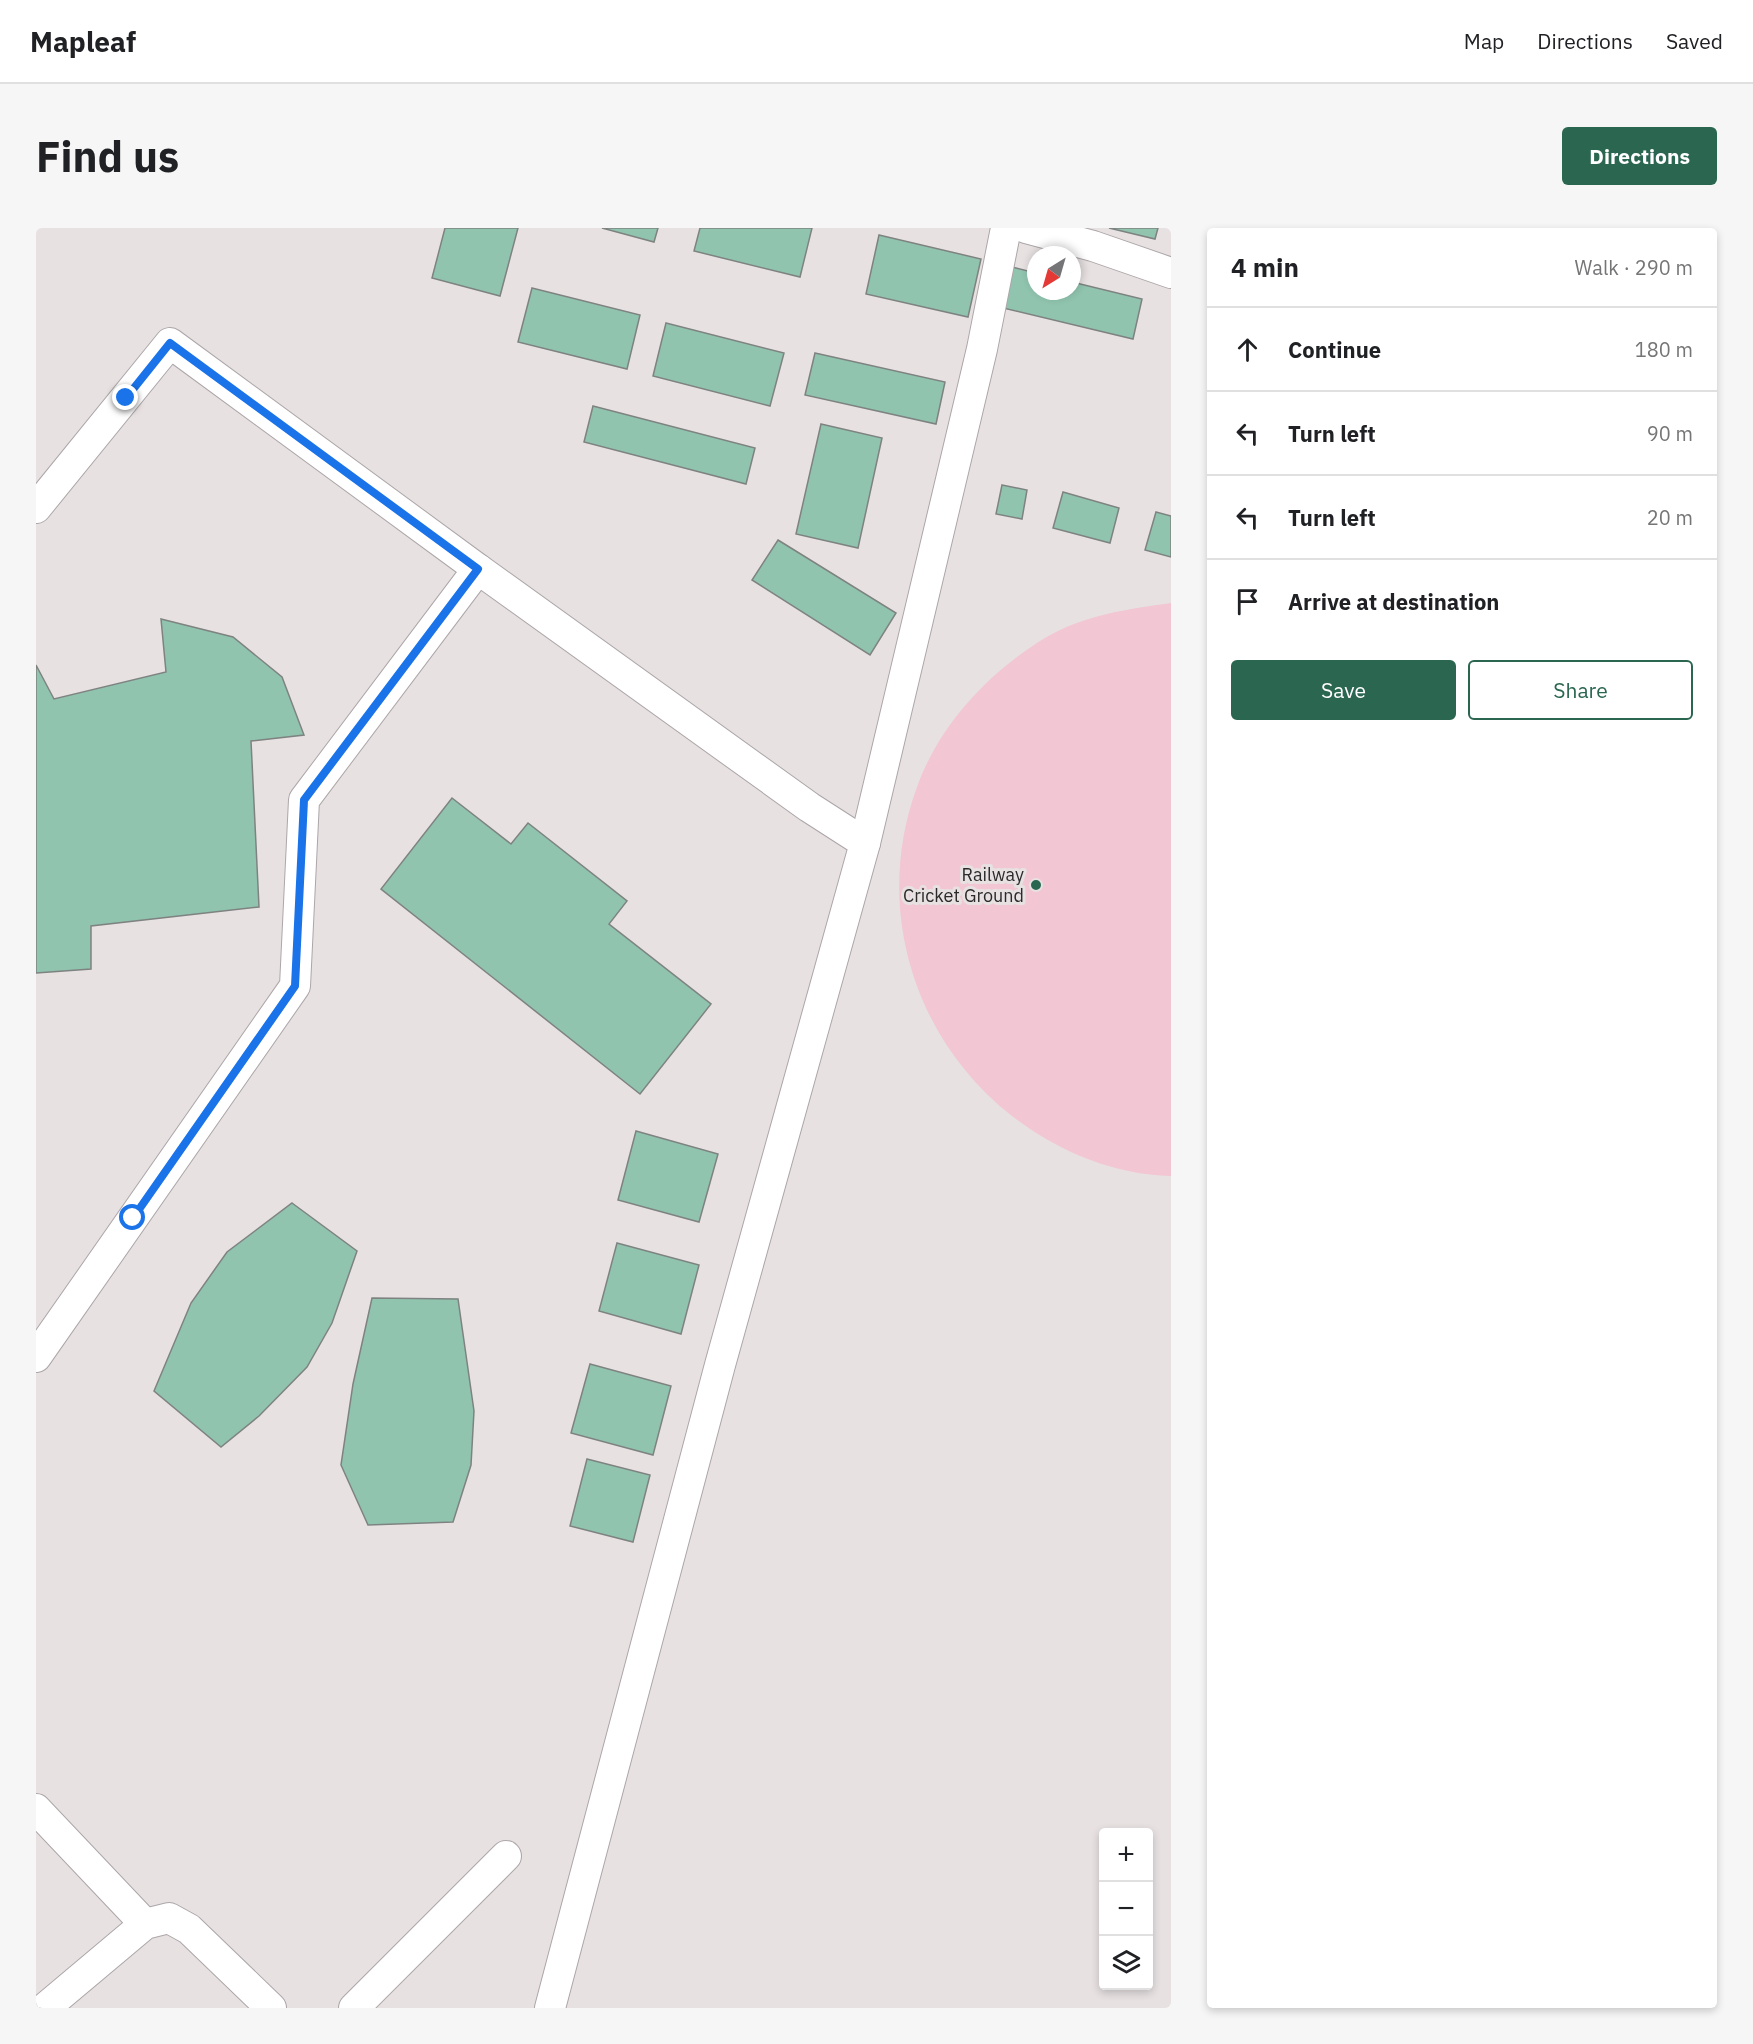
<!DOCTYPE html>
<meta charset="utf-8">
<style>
:root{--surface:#fff;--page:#f6f6f6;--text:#202124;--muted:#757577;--line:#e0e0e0;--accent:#2a6650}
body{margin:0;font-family:"IBM Plex Sans",sans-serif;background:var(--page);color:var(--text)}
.controls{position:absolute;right:18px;bottom:18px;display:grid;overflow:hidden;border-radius:6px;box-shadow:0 3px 9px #0003}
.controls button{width:54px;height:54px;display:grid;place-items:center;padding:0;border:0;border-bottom:2px solid var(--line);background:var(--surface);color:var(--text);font:30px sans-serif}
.compass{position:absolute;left:991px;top:18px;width:54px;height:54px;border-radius:50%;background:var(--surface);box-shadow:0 3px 9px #0003;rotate:217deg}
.stop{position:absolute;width:18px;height:18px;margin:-14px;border:4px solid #1a73e8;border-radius:50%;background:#fff}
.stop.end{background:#1a73e8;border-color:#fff;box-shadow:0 2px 6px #0008}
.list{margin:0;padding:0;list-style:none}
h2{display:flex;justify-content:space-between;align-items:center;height:78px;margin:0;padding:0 24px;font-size:26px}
h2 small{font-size:20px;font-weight:400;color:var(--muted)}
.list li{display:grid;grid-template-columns:39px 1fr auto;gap:18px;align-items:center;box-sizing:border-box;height:84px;padding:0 24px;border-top:2px solid var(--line)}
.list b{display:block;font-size:22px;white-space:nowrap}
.list em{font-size:20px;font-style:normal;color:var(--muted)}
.actions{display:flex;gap:12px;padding:18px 24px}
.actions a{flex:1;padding:14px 0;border:2px solid var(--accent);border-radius:6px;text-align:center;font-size:21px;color:var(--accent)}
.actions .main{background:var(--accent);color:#fff}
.icon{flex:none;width:33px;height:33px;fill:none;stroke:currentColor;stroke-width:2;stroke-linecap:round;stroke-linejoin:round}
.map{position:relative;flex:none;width:1135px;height:1780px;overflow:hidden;border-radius:6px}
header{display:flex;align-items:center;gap:36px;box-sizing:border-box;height:84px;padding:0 30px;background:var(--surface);border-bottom:2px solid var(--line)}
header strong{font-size:28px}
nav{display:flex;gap:33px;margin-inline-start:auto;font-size:21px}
.intro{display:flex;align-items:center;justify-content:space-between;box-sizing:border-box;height:144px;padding:0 36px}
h1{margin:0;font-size:42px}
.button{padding:15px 27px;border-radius:6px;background:var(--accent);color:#fff;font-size:21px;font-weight:700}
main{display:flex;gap:36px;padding:0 36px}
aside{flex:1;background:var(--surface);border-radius:6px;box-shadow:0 3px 9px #0003}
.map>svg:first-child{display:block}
.green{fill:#f2c6d2}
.building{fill:#90c4af;stroke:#7e8381;stroke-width:1.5}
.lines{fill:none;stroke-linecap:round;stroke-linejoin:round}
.minor-casing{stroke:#ada6a8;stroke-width:32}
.minor{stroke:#fff;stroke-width:30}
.route{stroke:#1a73e8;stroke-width:8}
.poi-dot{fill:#2a6650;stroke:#e7e1e2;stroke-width:2}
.labels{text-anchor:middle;stroke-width:6;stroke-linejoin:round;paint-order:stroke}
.poi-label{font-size:18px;fill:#2b292a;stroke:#e7e1e2;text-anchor:end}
</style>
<header>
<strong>Mapleaf</strong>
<nav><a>Map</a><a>Directions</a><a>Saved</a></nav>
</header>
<div class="intro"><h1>Find us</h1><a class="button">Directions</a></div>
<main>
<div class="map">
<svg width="1135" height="1780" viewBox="0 0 1135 1780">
<rect width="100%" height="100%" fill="#e7e1e2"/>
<path class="green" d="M1135,375V948C1078,947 1021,923 976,888C877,811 837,678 881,559C903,497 953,444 1009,410C1047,387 1092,381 1135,375Z"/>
<g class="building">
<polygon points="409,0 482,0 464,68 396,50"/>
<polygon points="566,0 622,0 618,14"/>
<polygon points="664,0 776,0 764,49 658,23"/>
<polygon points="1073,0 1122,0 1119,11"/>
<polygon points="843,7 945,31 932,89 830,66"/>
<polygon points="976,39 1000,45 1000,63 1036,63 1036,54 1106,71 1097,111 967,80"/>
<polygon points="496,60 604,87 591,141 482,114"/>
<polygon points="630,95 748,125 734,178 617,148"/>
<polygon points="779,125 909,154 900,196 769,167"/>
<polygon points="557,178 719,220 710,256 548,214"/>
<polygon points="785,196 846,210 822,320 760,306"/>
<polygon points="966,257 991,262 986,291 960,286"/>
<polygon points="1027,264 1083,280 1074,315 1017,300"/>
<polygon points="1120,284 1135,288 1135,329 1109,322"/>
<polygon points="742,312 860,385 834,427 716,352"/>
<polygon points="125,391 197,409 246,449 268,507 215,513 223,679 55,698 55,741 0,745 0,437 18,471 130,444"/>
<polygon points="416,570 475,616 492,595 591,673 573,696 675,776 604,866 345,661"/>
<polygon points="600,903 682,926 663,994 582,972"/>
<polygon points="256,975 321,1023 296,1095 271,1139 223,1188 185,1219 118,1163 155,1075 191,1024"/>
<polygon points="581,1015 663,1037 645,1106 563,1083"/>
<polygon points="336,1070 422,1071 438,1183 435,1237 417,1294 332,1297 305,1237 317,1156"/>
<polygon points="554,1136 635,1158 617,1227 535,1205"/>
<polygon points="551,1231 614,1247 597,1314 534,1298"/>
</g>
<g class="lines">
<g class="minor-casing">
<g id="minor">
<polyline points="990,0 1057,18 1135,45"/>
<polyline points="0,280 134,115 442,341 268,572 259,758 0,1129"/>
<polyline points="442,341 773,579 829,615 684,1137 514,1780"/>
<polyline points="829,615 946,121 970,0"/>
<polyline points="0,1581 109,1696"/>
<polyline points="9,1780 109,1696 133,1690 153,1701 235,1780"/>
<polyline points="318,1780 470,1628"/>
</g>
</g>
<use href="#minor" class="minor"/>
</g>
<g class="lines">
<polyline class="route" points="90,170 134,115 442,341 268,572 259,758 97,990"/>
</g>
<circle class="poi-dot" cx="1000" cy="657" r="6"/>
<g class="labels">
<g class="poi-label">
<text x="988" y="653">Railway<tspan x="988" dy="21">Cricket Ground</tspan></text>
</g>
</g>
</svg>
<div class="controls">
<button>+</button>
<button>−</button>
<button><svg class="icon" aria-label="layers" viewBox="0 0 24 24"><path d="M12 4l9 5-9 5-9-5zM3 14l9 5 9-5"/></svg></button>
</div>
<svg class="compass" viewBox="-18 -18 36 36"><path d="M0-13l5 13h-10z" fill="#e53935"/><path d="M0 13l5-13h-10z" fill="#757577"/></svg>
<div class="stop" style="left:97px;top:990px"></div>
<div class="stop end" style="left:90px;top:170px"></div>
</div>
<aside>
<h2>4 min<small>Walk · 290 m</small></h2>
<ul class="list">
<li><svg class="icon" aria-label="ahead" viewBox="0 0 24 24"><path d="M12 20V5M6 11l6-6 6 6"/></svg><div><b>Continue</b></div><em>180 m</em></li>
<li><svg class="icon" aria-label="left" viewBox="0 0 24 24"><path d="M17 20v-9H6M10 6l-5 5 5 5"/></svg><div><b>Turn left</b></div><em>90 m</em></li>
<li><svg class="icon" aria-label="left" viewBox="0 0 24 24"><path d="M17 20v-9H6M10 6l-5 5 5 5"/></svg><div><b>Turn left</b></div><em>20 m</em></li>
<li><svg class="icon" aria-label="arrive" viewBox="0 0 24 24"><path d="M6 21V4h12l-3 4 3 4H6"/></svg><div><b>Arrive at destination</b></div></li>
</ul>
<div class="actions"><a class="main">Save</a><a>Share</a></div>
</aside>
</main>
